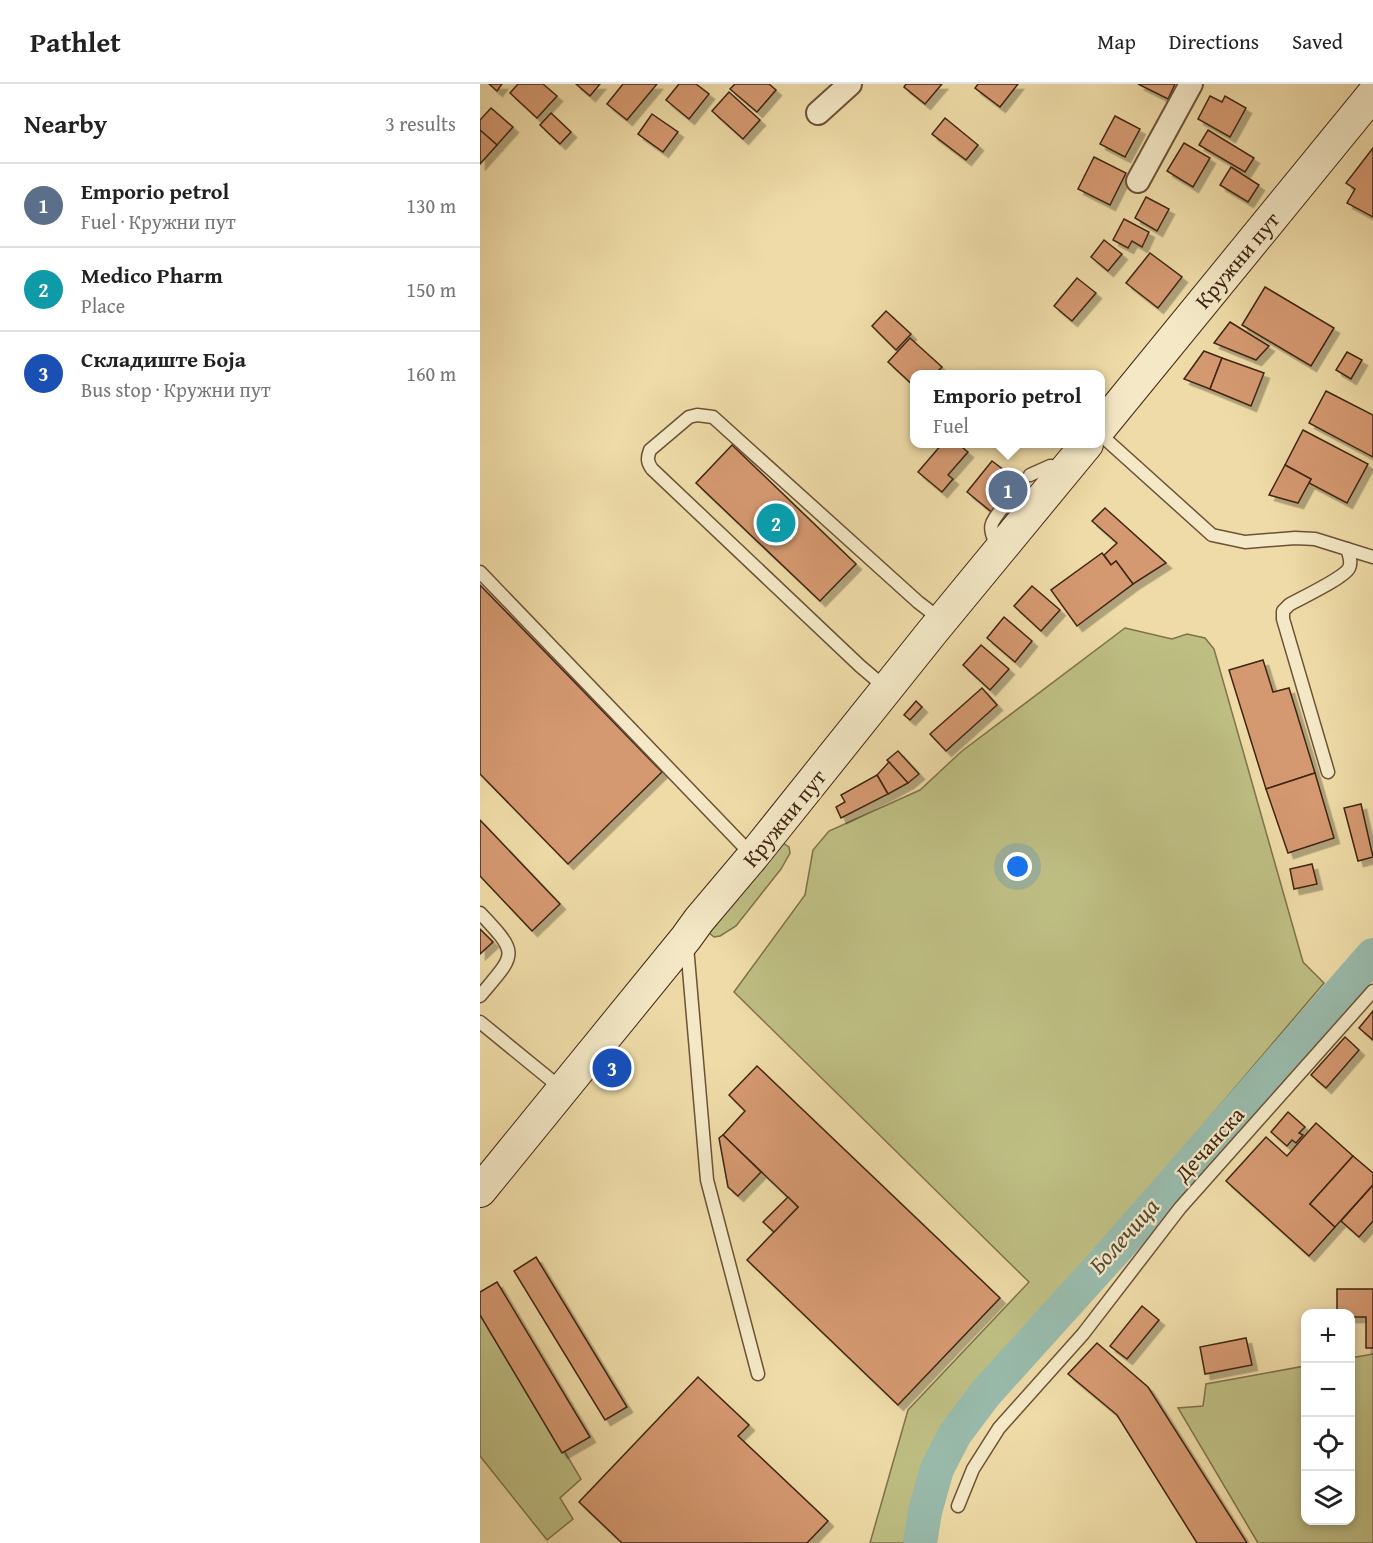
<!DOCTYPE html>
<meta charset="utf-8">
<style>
:root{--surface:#fff;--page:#f2f2f2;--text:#222;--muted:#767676;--line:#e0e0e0;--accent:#b45309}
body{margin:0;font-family:"Gentium Book Plus",serif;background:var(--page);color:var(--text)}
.controls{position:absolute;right:18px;bottom:18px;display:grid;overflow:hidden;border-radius:12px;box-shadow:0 3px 9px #0003}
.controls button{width:54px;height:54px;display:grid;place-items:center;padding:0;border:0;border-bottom:2px solid var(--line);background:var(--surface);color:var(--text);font:30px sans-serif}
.you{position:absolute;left:538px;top:783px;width:21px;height:21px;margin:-15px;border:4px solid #fff;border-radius:50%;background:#1a73e8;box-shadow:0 0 0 9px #1a73e833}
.badge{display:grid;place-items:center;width:39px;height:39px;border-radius:50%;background:var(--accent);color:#fff;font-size:20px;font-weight:700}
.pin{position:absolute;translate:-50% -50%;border:3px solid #fff;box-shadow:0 2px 6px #0006}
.popup{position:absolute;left:430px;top:286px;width:195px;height:78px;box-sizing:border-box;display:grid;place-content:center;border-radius:12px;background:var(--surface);filter:drop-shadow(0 2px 4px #0005);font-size:20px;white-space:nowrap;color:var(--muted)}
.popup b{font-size:22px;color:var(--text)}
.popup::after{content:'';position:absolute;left:50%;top:100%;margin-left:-12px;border:12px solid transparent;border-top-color:var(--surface)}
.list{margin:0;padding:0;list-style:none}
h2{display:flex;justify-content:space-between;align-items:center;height:78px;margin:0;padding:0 24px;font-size:26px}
h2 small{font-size:20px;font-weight:400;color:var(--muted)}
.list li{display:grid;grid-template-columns:39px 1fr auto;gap:18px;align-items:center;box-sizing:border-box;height:84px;padding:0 24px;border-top:2px solid var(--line)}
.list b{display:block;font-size:22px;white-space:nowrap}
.list p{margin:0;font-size:20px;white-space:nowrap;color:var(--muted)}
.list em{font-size:20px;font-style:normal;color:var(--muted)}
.icon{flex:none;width:33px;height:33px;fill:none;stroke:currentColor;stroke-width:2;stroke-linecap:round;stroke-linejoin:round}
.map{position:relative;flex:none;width:893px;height:1459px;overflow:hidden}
header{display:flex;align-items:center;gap:36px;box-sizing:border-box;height:84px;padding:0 30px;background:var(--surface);border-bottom:2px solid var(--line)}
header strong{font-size:28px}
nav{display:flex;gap:33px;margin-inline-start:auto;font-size:21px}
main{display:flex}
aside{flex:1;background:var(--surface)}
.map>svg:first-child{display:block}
.green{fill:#bebe83;stroke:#7f724a;stroke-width:1.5}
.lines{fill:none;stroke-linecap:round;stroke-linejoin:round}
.river{stroke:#99bbac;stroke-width:34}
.building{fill:#d59971;stroke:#402512;stroke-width:1.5;filter:url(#shadow)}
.lane-casing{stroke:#6c5237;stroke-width:15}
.street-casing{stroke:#6c5237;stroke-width:26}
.secondary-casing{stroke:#402512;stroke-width:34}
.lane{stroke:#f4e8c6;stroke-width:12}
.street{stroke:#f4e8c6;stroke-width:22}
.secondary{stroke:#f4e8c6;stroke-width:32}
.labels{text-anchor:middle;stroke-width:4.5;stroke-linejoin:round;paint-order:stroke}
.street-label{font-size:22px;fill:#402512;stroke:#f4e8c6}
.water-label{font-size:24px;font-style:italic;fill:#564a38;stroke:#f4e8c6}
</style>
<header>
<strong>Pathlet</strong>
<nav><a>Map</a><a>Directions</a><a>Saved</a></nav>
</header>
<main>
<aside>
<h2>Nearby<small>3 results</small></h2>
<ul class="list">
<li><span class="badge" style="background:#5c6f8a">1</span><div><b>Emporio petrol</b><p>Fuel · Кружни пут</p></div><em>130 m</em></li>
<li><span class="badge" style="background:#0f9aa8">2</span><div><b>Medico Pharm</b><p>Place</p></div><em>150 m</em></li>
<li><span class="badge" style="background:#1a4fb4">3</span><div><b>Складиште Боја</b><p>Bus stop · Кружни пут</p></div><em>160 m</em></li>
</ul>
</aside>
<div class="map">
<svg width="893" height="1459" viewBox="0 0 893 1459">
<defs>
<filter id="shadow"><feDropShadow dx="5.5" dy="5.5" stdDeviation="0" flood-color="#0004"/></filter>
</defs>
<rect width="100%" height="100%" fill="#eedba7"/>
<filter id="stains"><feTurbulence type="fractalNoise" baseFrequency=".00333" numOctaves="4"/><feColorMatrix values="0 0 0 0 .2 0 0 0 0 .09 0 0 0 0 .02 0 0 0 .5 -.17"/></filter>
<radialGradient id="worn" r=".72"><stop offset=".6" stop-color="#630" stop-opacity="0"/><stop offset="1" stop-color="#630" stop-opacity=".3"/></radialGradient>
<g class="green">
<polygon points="645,544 692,555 707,550 725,554 734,565 823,878 844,899 469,1340 448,1381 436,1426 430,1459 390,1459 428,1326 549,1198 254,908 325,811 333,766 349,747 440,706 482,667"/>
<polygon points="303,759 309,763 310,769 301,785 256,842 240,852 234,853 229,849"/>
<polygon points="0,1226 101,1395 80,1414 93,1435 67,1456 0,1372"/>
<polygon points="893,1270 893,1459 778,1459 698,1324 723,1322 726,1300 825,1282 826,1436 870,1436 871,1274"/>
</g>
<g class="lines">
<polyline class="river" points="440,1459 445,1428 457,1385 475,1350 505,1310 635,1166 893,871"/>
</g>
<g class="building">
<polygon points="9,0 22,0 17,7"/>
<polygon points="38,0 63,0 77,12 57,34 30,9"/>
<polygon points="96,0 120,0 110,12"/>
<polygon points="143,0 177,0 147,36 127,20"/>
<polygon points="199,0 216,0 229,10 209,35 186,16"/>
<polygon points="255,0 289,0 296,6 277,28 250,5"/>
<polygon points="426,0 462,0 445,20 424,3"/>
<polygon points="498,0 538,0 520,23 495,4"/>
<polygon points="658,0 695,0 688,15"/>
<polygon points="249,8 280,36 263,55 232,27"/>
<polygon points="730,12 742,18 745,12 766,24 750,53 718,35"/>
<polygon points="11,24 33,43 17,61 0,46 0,36"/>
<polygon points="71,29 91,48 80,60 60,41"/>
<polygon points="172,30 198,48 183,68 158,50"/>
<polygon points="635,32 660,45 645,73 620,60"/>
<polygon points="465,34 498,61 486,76 452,50"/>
<polygon points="0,46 17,61 0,80"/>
<polygon points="728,46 774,74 765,88 719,61"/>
<polygon points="704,59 730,74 713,103 687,87"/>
<polygon points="893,64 893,133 867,119 875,105 866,99"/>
<polygon points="614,73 646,89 630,121 598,105"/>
<polygon points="751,83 779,101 768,118 740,101"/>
<polygon points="666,113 689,125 677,147 655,134"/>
<polygon points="644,135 669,148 662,163 652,157 648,164 633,156"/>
<polygon points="624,156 642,170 628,187 611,173"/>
<polygon points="670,169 702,193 678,224 646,199"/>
<polygon points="597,194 616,209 592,237 574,222"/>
<polygon points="785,203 854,244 831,282 762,241"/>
<polygon points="406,227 431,250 416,266 392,242"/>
<polygon points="750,238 789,262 776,276 734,259"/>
<polygon points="430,254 462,283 455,290 435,290 435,303 408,278"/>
<polygon points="724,267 742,274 730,305 704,295"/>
<polygon points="867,268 882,276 871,295 856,286"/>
<polygon points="742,274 784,289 771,322 730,305"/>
<polygon points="846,307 893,331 893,373 829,339"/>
<polygon points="823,346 888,380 867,419 829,399 831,395 805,381"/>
<polygon points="462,360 478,360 488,368 468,391 473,395 462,408 438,388"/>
<polygon points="252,361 376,480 340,517 216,399"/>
<polygon points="512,377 540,398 514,430 487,408"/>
<polygon points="805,381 831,395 818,419 789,411"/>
<polygon points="625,424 686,479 653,500 636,477 631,481 624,471 637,459 612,437"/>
<polygon points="622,469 631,481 636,477 653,500 597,542 571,506"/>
<polygon points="0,501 182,688 88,780 0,690"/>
<polygon points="552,502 580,526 561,547 534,522"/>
<polygon points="524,533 552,557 535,578 507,554"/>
<polygon points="501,561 529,585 510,606 483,581"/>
<polygon points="783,576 793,608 809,604 835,689 786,705 749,586"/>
<polygon points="502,604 517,621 466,667 450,650"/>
<polygon points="436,617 442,623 430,636 424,631"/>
<polygon points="418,667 439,690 428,699 407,676"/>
<polygon points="409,678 428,699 408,710 397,691"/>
<polygon points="835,689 854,754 808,769 786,705"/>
<polygon points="397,691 408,710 361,734 356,723 365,718 361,711"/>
<polygon points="881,720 893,773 878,777 864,724"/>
<polygon points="0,736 80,820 52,847 0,792"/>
<polygon points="832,780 837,800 814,805 810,785"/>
<polygon points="0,845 13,858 0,870"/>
<polygon points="893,927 893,956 879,944"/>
<polygon points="865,953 879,966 846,1004 831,991"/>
<polygon points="277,982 520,1214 418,1321 267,1176 318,1123 243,1051 265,1027 249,1011"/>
<polygon points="808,1028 825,1043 819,1049 823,1051 816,1059 812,1056 807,1062 791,1048"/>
<polygon points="836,1039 873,1072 830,1120 855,1143 829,1172 746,1097 786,1053 807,1072"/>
<polygon points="243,1051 281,1088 258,1112 248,1103 239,1054"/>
<polygon points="873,1072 893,1089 893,1101 855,1143 830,1120"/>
<polygon points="893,1101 893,1137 879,1153 861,1137"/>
<polygon points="308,1113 318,1123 294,1148 283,1138"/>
<polygon points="56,1173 147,1323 125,1336 34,1187"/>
<polygon points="17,1198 110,1353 82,1369 0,1231 0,1208"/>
<polygon points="857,1205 893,1205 893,1264 886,1264 886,1233 870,1233 870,1230 862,1230 862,1226 857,1226"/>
<polygon points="662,1222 679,1236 647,1275 630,1262"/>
<polygon points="766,1254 772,1281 725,1290 720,1263"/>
<polygon points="617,1259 668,1303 767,1459 717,1459 637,1331 588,1290"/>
<polygon points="218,1293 269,1341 258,1352 348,1437 327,1459 142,1459 99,1418"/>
</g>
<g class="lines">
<g class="lane-casing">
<g id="lane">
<path d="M621,351L732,451L765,458L815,454L835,455L867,465C869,471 872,478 869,484C864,494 821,514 809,521L803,527V535L848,688"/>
<polyline points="550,391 570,382 582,384"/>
<polyline points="867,465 893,473"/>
<path d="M518,466C509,442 507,443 524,422"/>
<polyline points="0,488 273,772"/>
<path d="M407,605L380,582L172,385C167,378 167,374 170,366L209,333L217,331L233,333L438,518L460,535"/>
<path d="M0,829C40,871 36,869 0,912"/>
<polyline points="207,862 227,1096 278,1290"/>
<polyline points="0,938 82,1005"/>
<polyline points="478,1422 493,1385 519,1344 603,1250 700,1124 893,907"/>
</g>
</g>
<g class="street-casing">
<g id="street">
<polyline points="338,29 370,0"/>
<polyline points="658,97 711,0"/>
</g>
</g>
<g class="secondary-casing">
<g id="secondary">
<polyline points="621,343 893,10"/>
<polyline points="0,1107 206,854 219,836 273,772 453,547 607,360"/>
</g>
</g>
<use href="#lane" class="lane"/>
<use href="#street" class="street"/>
<use href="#secondary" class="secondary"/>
</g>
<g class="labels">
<g class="street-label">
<text transform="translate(757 176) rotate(-50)" y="8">Кружни пут</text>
<text transform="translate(304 734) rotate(-51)" y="8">Кружни пут</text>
<text transform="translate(729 1060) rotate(-48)" y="8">Дечанска</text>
</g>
<g class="water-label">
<text transform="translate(644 1152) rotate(-48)" y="8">Болечица</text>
</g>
</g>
<rect width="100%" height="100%" filter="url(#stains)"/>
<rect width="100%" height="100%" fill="url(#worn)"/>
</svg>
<div class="controls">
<button>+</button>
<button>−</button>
<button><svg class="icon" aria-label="locate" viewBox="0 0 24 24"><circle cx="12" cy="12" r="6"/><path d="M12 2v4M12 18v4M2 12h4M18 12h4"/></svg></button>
<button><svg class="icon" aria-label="layers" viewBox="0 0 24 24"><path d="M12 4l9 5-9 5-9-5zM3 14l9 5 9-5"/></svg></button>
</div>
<div class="you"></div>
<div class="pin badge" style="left:528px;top:406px;background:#5c6f8a">1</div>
<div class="popup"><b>Emporio petrol</b>Fuel</div>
<div class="pin badge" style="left:296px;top:439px;background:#0f9aa8">2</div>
<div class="pin badge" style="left:132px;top:984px;background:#1a4fb4">3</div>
</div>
</main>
